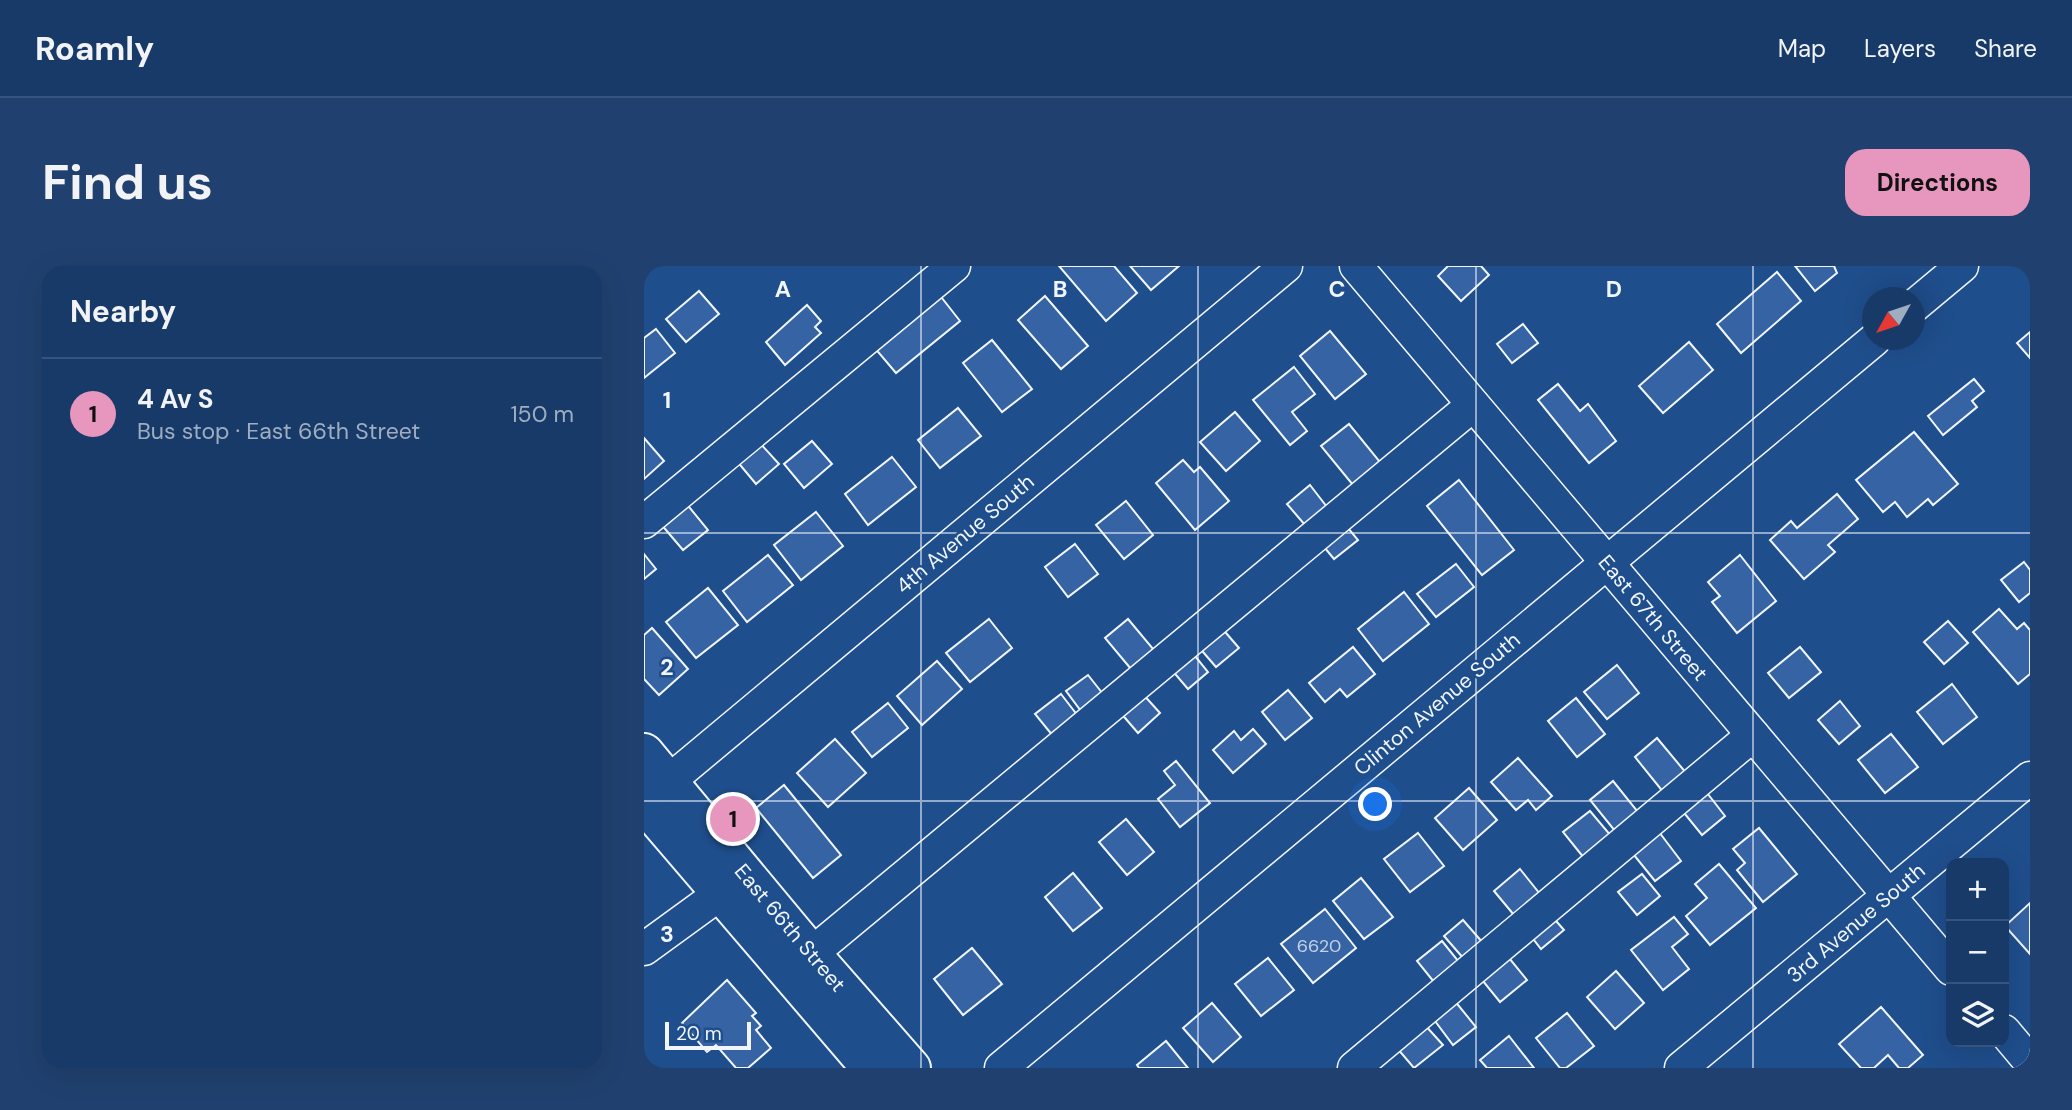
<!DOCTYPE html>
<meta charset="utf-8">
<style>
:root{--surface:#173a69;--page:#20416f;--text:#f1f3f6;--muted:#9eadc0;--line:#36547d;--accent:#e797bd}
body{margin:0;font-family:"DM Sans",sans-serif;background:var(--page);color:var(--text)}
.controls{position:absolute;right:21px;bottom:21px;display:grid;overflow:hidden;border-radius:14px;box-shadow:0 7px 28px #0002}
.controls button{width:63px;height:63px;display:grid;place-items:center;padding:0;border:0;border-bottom:2px solid var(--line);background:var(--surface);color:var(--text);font:35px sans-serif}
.compass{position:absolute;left:1218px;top:21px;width:63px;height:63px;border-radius:50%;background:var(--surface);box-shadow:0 7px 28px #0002;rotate:230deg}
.scale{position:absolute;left:21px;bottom:18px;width:86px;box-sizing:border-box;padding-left:7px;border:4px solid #f2f6ff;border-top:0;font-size:19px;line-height:24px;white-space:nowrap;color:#f2f6ff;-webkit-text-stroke:5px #1f4e8c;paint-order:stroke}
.you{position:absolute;left:732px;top:539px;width:24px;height:24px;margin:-18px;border:5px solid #fff;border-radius:50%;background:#1a73e8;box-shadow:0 0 0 10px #1a73e833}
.badge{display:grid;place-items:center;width:46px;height:46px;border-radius:50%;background:var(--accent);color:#111;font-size:23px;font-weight:700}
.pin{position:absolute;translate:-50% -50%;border:4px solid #fff;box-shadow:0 2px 7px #0006}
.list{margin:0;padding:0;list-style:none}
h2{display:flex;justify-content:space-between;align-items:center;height:91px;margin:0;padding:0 28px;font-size:30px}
h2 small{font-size:23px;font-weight:400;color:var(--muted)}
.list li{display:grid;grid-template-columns:46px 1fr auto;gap:21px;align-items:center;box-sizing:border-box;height:112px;padding:0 28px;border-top:2px solid var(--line)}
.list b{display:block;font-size:26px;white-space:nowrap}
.list p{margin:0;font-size:23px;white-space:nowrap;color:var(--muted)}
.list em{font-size:23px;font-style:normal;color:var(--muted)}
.icon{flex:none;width:38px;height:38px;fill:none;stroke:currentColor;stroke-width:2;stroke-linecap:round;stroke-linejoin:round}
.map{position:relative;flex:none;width:1386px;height:802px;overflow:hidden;border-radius:21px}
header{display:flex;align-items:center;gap:42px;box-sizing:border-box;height:98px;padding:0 35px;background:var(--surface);border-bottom:2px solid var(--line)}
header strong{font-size:33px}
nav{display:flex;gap:38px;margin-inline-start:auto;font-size:24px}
.intro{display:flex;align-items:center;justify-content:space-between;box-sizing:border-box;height:168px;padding:0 42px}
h1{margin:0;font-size:49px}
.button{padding:18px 32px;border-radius:21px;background:var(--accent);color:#111;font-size:24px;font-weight:700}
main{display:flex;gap:42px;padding:0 42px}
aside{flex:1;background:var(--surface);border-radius:21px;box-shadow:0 7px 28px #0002}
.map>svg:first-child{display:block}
.building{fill:#3563a3;stroke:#f2f6ff;stroke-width:2}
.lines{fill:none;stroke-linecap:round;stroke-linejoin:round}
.minor-casing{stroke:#f2f6ff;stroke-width:35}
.major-casing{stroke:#f2f6ff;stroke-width:42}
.minor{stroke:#1f4e8c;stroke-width:32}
.major{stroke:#1f4e8c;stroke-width:38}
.grid{fill:none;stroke:#f2f6ff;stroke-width:2;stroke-opacity:0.55}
.labels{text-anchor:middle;stroke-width:5;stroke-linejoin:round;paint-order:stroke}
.number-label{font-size:18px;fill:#c3d1e8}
.street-label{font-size:21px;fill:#f2f6ff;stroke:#1f4e8c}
.grid-label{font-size:23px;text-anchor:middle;font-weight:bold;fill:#f2f6ff;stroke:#1f4e8c;stroke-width:5;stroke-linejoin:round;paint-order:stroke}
</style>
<header>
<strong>Roamly</strong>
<nav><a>Map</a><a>Layers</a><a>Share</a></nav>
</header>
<div class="intro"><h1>Find us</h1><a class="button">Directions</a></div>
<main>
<aside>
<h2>Nearby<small></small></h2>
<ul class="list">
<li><span class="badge">1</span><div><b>4 Av S</b><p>Bus stop · East 66th Street</p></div><em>150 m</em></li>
</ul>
</aside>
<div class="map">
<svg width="1386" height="802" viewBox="0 0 1386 802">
<rect width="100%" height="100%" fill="#1f4e8c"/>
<g class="building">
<polygon points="415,0 470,0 493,27 462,55"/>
<polygon points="486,0 535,0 507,24"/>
<polygon points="804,0 837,0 845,9 817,35 794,10"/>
<polygon points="1151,0 1190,0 1193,7 1171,25"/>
<polygon points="1133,6 1157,35 1097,87 1073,58"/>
<polygon points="55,25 75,48 42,76 22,53"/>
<polygon points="294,27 316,55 252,107 229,80"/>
<polygon points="401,30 444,80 417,103 374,54"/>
<polygon points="163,39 177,55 171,61 177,67 141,99 122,76"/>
<polygon points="879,58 894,77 868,97 853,78"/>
<polygon points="12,63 31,87 0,112 0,72"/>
<polygon points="686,65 722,108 691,133 656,90"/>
<polygon points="1386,66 1386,92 1373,77"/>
<polygon points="348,74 388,123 358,146 319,97"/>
<polygon points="1045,76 1069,104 1019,147 995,120"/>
<polygon points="650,101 671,128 648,146 663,165 646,179 609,134"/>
<polygon points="1330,113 1340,125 1328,135 1333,141 1299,169 1284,150"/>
<polygon points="914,118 936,145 944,138 972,175 945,197 894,134"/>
<polygon points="314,142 337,170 296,202 274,174"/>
<polygon points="591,146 616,175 582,205 556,176"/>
<polygon points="705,158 736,196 709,219 677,180"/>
<polygon points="1270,166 1314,218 1289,239 1284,233 1263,251 1251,236 1239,246 1212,214"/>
<polygon points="0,172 20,195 0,213"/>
<polygon points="114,175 135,198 112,218 92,194"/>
<polygon points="168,175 188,198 160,222 140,198"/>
<polygon points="248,191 272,221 224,259 201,228"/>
<polygon points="539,194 550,206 556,201 585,235 551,264 512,217"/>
<polygon points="815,214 870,284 838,309 783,240"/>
<polygon points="666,219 683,241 661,259 643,238"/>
<polygon points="1193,228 1214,253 1184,279 1191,286 1160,313 1126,274 1147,255 1153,262"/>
<polygon points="482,235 509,269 480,293 452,259"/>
<polygon points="41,236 64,264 39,284 16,257"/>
<polygon points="172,246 199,280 157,314 130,279"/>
<polygon points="699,256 714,274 690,293 675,275"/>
<polygon points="431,278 454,308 424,331 401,301"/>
<polygon points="0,288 12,303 0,313"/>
<polygon points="124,289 149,319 103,356 79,325"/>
<polygon points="1096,289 1132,335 1093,367 1068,336 1076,330 1064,316"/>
<polygon points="1380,296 1386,304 1386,327 1375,336 1357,314"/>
<polygon points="812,298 830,321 792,351 773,328"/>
<polygon points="64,322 94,359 52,392 22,356"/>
<polygon points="760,326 785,358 739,395 714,363"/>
<polygon points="1355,343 1373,363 1380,357 1386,364 1386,408 1374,418 1329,366"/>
<polygon points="345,353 368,382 326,416 302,387"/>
<polygon points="484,353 510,384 487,403 461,372"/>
<polygon points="1304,355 1324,377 1300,398 1280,376"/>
<polygon points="576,360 595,382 572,401 553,379"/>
<polygon points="8,362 44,403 15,429 0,413 0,369"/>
<polygon points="709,381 731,408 703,431 696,423 681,436 665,417"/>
<polygon points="1156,381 1177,406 1145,432 1124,407"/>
<polygon points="547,385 564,406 544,423 526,402"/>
<polygon points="293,395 318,423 278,459 253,430"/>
<polygon points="973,399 995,427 963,453 940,426"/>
<polygon points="444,409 459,428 437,445 422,425"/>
<polygon points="1308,418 1333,451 1299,478 1273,446"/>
<polygon points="644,424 668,452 641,474 618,446"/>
<polygon points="497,426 516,447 494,467 475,445"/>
<polygon points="417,428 434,450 409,470 391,448"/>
<polygon points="932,432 961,468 933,491 904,455"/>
<polygon points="1196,435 1216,460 1195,478 1174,454"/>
<polygon points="244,437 264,462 228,491 208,466"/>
<polygon points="609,463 622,478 589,507 569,484 590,465 597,474"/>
<polygon points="1247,468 1274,501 1241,527 1214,494"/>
<polygon points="1013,472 1043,508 1020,527 991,491"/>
<polygon points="191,473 222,507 184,541 153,507"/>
<polygon points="874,492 908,530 892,544 884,534 872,544 847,516"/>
<polygon points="532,495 566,537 536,561 514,533 531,519 520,505"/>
<polygon points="969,515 994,546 971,565 946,534"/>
<polygon points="140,519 197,589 169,612 112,542"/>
<polygon points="825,522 853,554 819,584 791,552"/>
<polygon points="1060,523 1081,550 1058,569 1036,542"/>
<polygon points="946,545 968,571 940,592 919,566"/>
<polygon points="482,553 510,586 483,609 455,576"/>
<polygon points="1012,562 1037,595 1011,615 985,583"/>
<polygon points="1115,562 1153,608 1119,636 1093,604 1101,597 1089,583"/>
<polygon points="774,567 800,600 766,626 740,593"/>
<polygon points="1075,598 1112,642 1066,679 1042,650 1063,632 1051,618"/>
<polygon points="876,603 896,628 870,649 850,625"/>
<polygon points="429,607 458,642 429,665 401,631"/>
<polygon points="998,608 1016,630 993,649 974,626"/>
<polygon points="717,612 749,651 720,673 689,635"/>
<polygon points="1386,637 1386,688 1361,660"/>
<polygon points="681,643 712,682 669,717 637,678"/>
<polygon points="905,647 920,664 897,683 883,665"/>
<polygon points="1030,651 1044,668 1028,681 1045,703 1019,724 987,684"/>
<polygon points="819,654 839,677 820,693 800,670"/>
<polygon points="798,675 815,696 790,716 773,695"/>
<polygon points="328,682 358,718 319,749 290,713"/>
<polygon points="861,687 883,714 856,736 834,709"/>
<polygon points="624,692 650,724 617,750 591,718"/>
<polygon points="972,705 1000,737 971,763 943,731"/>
<polygon points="83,714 112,747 108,750 117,760 112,764 127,782 104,802 92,802 72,779 63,786 38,757"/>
<polygon points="810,734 832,761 809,779 788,751"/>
<polygon points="568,737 597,771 569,796 539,762"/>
<polygon points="1237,741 1279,789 1264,802 1255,802 1244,789 1230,802 1217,802 1195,778"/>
<polygon points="923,747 950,780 922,802 916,802 892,772"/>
<polygon points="780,758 799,779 770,802 753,782"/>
<polygon points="865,770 890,802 843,802 836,794"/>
<polygon points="522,775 544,802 495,802 493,799"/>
</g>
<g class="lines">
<g class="minor-casing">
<g id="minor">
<polyline points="712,0 1307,703"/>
<polyline points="1270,40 1318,0"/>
<polyline points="0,256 310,0"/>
<polyline points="7,530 642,0"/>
<polyline points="0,683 77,627"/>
<polyline points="167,688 829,139"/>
<polyline points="1360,765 1386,796"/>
<polyline points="357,802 1230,74"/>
<polyline points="710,802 1109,469"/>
<polyline points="1037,802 1386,512"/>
</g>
</g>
<g class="major-casing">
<g id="major">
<polyline points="0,487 167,688 267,802"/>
<polyline points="0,537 227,802"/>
</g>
</g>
<use href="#minor" class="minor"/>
<use href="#major" class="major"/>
</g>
<path class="grid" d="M277,0V802M554,0V802M832,0V802M1109,0V802M0,267H1386M0,535H1386"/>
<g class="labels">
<g class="number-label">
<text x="675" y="686">6620</text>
</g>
<g class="street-label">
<text transform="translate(321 268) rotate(-40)" y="7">4th Avenue South</text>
<text transform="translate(1009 352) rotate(50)" y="7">East 67th Street</text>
<text transform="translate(793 438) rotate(-40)" y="7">Clinton Avenue South</text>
<text transform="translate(1212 657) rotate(-40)" y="7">3rd Avenue South</text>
<text transform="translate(146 662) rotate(50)" y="7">East 66th Street</text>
</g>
</g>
<g class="grid-label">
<text x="139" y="31">A</text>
<text x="416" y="31">B</text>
<text x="693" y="31">C</text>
<text x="970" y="31">D</text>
<text x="23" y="142">1</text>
<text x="23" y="409">2</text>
<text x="23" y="676">3</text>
</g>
</svg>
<div class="controls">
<button>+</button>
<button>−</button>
<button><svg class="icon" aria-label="layers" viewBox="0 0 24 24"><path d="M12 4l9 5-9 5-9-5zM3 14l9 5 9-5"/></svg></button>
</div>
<svg class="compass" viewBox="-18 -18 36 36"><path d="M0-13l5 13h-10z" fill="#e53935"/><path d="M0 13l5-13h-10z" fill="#9eadc0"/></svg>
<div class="scale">20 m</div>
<div class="you"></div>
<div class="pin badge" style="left:89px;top:553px">1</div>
</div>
</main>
